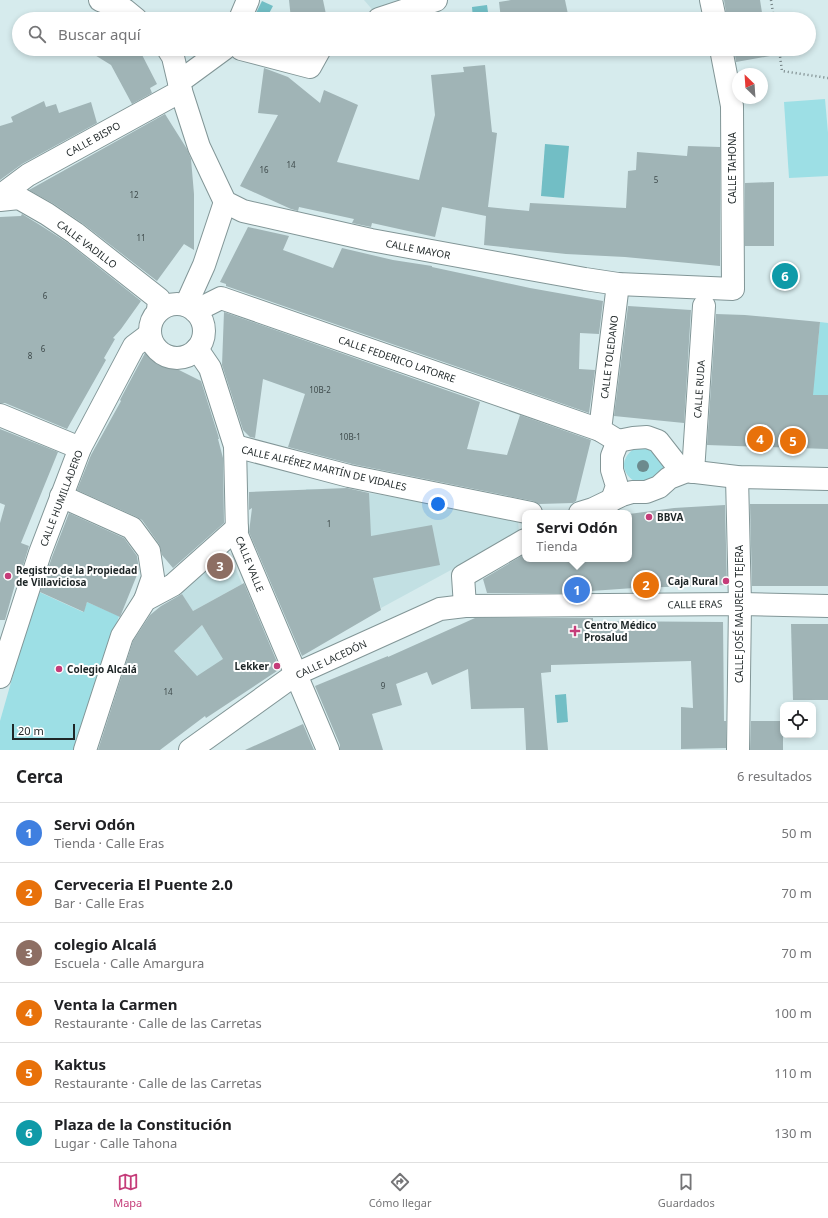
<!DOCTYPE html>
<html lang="es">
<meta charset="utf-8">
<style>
:root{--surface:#fff;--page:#f2f2f2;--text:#202124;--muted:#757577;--line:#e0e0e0;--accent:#c53c79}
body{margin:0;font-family:"Noto Sans",sans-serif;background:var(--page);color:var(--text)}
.controls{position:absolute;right:12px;bottom:12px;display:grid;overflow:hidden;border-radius:8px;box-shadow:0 2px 6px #0003}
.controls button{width:36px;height:36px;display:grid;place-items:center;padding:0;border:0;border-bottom:1px solid var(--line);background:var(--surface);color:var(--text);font:20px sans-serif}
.compass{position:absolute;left:732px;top:68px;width:36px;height:36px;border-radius:50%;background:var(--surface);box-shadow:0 2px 6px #0003;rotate:335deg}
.scale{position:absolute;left:12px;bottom:10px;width:63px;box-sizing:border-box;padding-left:4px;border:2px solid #1e2627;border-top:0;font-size:11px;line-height:14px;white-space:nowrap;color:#1e2627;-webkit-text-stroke:3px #fff;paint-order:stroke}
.you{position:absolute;left:438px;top:504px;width:14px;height:14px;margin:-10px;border:3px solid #fff;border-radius:50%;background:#1a73e8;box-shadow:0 0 0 6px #1a73e833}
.badge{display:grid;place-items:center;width:26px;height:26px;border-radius:50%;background:var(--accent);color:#fff;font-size:13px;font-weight:700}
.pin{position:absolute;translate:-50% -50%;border:2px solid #fff;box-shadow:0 1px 4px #0006}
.popup{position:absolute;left:522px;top:510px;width:110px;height:52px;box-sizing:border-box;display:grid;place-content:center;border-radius:8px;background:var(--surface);filter:drop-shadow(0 1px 3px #0005);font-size:13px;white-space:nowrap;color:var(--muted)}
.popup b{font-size:15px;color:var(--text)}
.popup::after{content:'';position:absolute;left:50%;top:100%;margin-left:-8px;border:8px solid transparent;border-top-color:var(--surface)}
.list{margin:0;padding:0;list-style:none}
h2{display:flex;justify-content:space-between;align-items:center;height:52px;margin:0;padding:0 16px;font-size:17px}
h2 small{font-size:13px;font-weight:400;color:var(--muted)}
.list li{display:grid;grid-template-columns:26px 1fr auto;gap:12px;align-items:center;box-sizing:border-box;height:60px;padding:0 16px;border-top:1px solid var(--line)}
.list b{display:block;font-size:15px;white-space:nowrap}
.list p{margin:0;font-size:13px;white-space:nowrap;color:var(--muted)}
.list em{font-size:13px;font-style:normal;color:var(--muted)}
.icon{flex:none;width:22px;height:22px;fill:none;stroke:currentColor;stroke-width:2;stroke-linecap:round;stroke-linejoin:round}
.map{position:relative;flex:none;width:828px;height:750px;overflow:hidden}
.search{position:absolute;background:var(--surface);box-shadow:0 2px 6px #0003;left:12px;right:12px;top:12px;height:44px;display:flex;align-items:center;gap:10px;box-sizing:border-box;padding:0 14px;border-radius:22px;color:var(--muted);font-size:15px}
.sheet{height:412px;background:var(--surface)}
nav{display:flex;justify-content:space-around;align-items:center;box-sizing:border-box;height:56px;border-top:1px solid var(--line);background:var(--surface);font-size:11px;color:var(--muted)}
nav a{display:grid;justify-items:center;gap:2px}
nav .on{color:var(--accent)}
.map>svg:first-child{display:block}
.built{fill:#c2e0e3}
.green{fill:#9ddfe5}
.water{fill:#72bec5}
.building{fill:#a0b4b6;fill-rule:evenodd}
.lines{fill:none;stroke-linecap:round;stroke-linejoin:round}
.minor-casing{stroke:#829697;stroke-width:24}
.path{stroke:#738183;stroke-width:2.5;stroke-dasharray:1 3;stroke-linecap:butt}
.minor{stroke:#fff;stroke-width:22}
.tree{fill:#6c8a8d}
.poi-dot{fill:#c53c79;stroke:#fff;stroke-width:1.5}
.labels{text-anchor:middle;stroke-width:4;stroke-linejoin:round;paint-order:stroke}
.number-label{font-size:8px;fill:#3e4a4b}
.street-label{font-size:10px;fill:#1e2627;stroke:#fff}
.poi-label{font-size:10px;font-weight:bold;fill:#1e2627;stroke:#fff;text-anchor:start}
</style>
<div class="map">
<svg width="828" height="750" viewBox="0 0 828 750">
<rect width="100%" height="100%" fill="#d6ebed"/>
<g class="built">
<polygon points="364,0 422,0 377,15"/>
<polygon points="306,489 369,493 518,518 519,533 381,608 372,574 307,519"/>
<polygon points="227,548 242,584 193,611 179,590"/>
<polygon points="202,625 210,638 213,637 227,657 185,685 173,667 183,660 174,651"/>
</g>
<g class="green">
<polygon points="825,99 828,133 828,176 789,178 784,102"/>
<polygon points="820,322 828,323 828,395 764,395 762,370 815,372"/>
<path d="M635,448H652L663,462V469L660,475L656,480L637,483C621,474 619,459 635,448Z"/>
<polygon points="37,591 83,612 87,602 119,616 76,750 0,750 0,721"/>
</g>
<g class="water">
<polygon points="262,1 273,6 266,19 253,19"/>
<polygon points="487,5 489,19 473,19 472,7"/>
<polygon points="545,144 569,146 564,198 541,196"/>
<polygon points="566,694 568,722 557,723 555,695"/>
</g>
<g class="building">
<polygon points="289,0 323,0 327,19 291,19"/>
<polygon points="511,0 565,0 569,19 501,19 499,2"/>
<polygon points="724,0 760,0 763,19 727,19"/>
<polygon points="71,12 86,19 68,19"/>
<polygon points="85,49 139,49 157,84 150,88 152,93 132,104 111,65"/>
<polygon points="734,49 769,49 770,56 736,62"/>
<polygon points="485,65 492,132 497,133 488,207 529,211 530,203 626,208 628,171 636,170 637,152 687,156 688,146 720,147 720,266 625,257 566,254 484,245 486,216 442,207 435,237 372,223 371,227 352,223 354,219 299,207 298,211 291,209 240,186 278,115 258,113 264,68 288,77 320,103 324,90 358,105 337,162 419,180 435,115 431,75 464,72 463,67"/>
<polygon points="44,101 46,107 56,104 59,113 91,102 97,123 22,164 0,180 0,126 13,122 11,117"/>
<polygon points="165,114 187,149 191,159 194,194 194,250 184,244 157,281 82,223 54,204 29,190"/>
<polygon points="774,182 774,246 745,246 745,183"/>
<polygon points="22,214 40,225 68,243 141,301 121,329 113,338 115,339 104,358 106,360 67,429 5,403 0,403 0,217 21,216"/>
<polygon points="248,227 289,236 283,250 333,268 342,248 393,260 432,266 432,267 530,288 603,301 599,334 580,333 579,369 595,370 589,413 226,286 226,284 220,282"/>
<polygon points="628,306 691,310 684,423 614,416"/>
<polygon points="224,312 480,402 467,449 507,455 520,415 591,440 576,501 573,503 539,504 533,501 352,464 288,447 305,394 263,379 255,438 250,437 243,430 222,365"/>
<polygon points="716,314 745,315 820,322 813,395 828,395 828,449 707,445"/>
<polygon points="145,353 201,381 218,435 219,439 218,439 223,458 224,523 173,568 162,555 159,544 142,520 137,517 77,490 91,455 121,401 120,400"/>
<polygon points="0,429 58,452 21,543 29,546 18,582 16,581 5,620 0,620 0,523 5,505 0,503"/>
<polygon points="347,488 369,493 371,536 432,525 440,565 373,578 381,610 302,656 249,532 252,508 249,510 249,492"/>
<polygon points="750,504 828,504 828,586 752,586"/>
<polygon points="725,505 727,585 634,588 591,591 591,593 487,593 483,579 525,554 525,559 630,559 629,514 674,508"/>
<polygon points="69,513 124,538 137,556 139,570 120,617 87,602 84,612 40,592 52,557"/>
<path d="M244,583L280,669L206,718L205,716L160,750H98L133,641L150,615L161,606L182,594L193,611ZM202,625L223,659L197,676L174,651Z"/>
<polygon points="475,618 593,618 593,621 723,622 724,721 726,721 726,748 681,749 681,707 693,708 691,661 551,665 551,672 541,673 548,750 526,750 524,708 471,709 468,669 432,685 427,672 396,684 402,705 372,714 383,750 340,750 340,745 315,686 388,656 388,657"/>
<polygon points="791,624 828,624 828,700 793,700"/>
<polygon points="751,721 783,721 783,750 750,750"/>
<polygon points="303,724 314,750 245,750"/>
</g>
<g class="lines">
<g class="minor-casing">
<g id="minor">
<polyline points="100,0 125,10 136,19"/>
<polyline points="711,0 715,19"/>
<polyline points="240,19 248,0"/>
<polyline points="379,19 436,0"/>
<polyline points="241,49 310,67 320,49"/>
<polyline points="179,82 224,49"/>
<polyline points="181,91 199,147 225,202 243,211 371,240 585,279 618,284 733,289 732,106 721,49"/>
<polyline points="0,196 28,175 181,91 173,57 168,49"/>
<polyline points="0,200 19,198 47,214 75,233 159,299 158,311"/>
<circle cx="177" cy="331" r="27"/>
<polyline points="186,305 204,265 225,202"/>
<polyline points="195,311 221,298 600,430 618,441"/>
<polyline points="197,349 210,368 235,446 237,535 328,750"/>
<polyline points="0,415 80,448"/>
<polyline points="600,430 618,284"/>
<polyline points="618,441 633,438 647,437 658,441 676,464 687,471 737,477 828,479"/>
<polyline points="235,446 349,476 531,513"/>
<polyline points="693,472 704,306"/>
<polyline points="737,477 740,604 738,750"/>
<polyline points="61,496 132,528 149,551 153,577 145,600"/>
<polyline points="612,500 617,486 612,470 612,456 618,441"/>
<polyline points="580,513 593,509 622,495 632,492 646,492 659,487 669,478 687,471"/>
<polyline points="465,606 463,576 525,540"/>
<polyline points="0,677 40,553 80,448 134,346 150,334"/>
<polyline points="85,750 122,636 145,600 173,585 237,528"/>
<polyline points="190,750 296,674 440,609 465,606 740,604 828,606"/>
</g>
</g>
<g class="path">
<polyline points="771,0 774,19"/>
<polyline points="779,49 782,71 828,78"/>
</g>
<use href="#minor" class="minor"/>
</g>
<circle class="tree" cx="643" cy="466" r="6"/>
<g class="poi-dot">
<circle cx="649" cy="517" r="4"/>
<circle cx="8" cy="576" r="4"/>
<circle cx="726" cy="581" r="4"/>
<path d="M573 625h4v4h4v4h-4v4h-4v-4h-4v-4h4z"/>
<circle cx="277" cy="666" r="4"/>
<circle cx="59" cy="669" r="4"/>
</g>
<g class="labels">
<g class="number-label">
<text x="291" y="168">14</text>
<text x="264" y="173">16</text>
<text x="656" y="183">5</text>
<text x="134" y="198">12</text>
<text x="141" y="241">11</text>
<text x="45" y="299">6</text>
<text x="43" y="352">6</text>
<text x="30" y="359">8</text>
<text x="320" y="393">10B-2</text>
<text x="350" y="440">10B-1</text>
<text x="329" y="527">1</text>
<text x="383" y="689">9</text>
<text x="168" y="695">14</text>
</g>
<g class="street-label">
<text transform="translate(93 139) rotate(-29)" y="4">CALLE BISPO</text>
<text transform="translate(732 168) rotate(-90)" y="4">CALLE TAHONA</text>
<text transform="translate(87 244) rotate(37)" y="4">CALLE VADILLO</text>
<text transform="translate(418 249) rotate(11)" y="4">CALLE MAYOR</text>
<text transform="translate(609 357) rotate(-83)" y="4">CALLE TOLEDANO</text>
<text transform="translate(397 359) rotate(19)" y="4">CALLE FEDERICO LATORRE</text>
<text transform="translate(699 389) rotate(-86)" y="4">CALLE RUDA</text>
<text transform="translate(324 468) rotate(13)" y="4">CALLE ALFÉREZ MARTÍN DE VIDALES</text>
<text transform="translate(61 498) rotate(-69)" y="4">CALLE HUMILLADERO</text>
<text transform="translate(250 564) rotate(68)" y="4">CALLE VALLE</text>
<text transform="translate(695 604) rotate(-1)" y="4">CALLE ERAS</text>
<text transform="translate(739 614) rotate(-90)" y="4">CALLE JOSÉ MAURELO TEJERA</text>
<text transform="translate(331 659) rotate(-25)" y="4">CALLE LACEDÓN</text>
</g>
<g class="poi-label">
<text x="657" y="521">BBVA</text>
<text x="16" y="574">Registro de la Propiedad<tspan x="16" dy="12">de Villaviciosa</tspan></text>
<text x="718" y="585" text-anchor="end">Caja Rural</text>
<text x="584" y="629">Centro Médico<tspan x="584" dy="12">Prosalud</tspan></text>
<text x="269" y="670" text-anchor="end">Lekker</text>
<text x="67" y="673">Colegio Alcalá</text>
</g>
</g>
</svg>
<div class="controls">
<button><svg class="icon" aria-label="locate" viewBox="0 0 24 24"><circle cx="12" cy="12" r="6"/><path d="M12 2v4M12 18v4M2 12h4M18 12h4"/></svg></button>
</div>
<svg class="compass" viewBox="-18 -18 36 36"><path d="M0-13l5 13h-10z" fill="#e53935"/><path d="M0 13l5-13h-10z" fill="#757577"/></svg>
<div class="scale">20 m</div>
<div class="you"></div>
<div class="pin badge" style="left:577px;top:590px;background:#3f7fe0">1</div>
<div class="popup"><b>Servi Odón</b>Tienda</div>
<div class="pin badge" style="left:646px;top:585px;background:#e8710a">2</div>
<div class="pin badge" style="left:220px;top:566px;background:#8d6e63">3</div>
<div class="pin badge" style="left:760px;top:439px;background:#e8710a">4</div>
<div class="pin badge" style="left:793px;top:441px;background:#e8710a">5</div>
<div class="pin badge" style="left:785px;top:276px;background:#0f9aa8">6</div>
<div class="search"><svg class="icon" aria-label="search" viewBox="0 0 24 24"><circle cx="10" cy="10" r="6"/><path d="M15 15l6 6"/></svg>Buscar aquí</div>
</div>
<section class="sheet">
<h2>Cerca<small>6 resultados</small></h2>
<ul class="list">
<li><span class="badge" style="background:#3f7fe0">1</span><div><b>Servi Odón</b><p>Tienda · Calle Eras</p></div><em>50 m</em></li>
<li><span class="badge" style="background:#e8710a">2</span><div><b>Cerveceria El Puente 2.0</b><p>Bar · Calle Eras</p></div><em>70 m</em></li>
<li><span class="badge" style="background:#8d6e63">3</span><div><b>colegio Alcalá</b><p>Escuela · Calle Amargura</p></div><em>70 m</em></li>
<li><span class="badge" style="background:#e8710a">4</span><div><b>Venta la Carmen</b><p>Restaurante · Calle de las Carretas</p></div><em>100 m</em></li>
<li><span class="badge" style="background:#e8710a">5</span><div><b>Kaktus</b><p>Restaurante · Calle de las Carretas</p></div><em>110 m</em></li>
<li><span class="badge" style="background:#0f9aa8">6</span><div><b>Plaza de la Constitución</b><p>Lugar · Calle Tahona</p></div><em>130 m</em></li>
</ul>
</section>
<nav>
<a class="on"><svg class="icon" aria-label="map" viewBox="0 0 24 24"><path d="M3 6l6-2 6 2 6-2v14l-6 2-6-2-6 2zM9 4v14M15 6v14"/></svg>Mapa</a>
<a><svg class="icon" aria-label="directions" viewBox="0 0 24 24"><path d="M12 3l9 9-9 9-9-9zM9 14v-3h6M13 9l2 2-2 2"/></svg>Cómo llegar</a>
<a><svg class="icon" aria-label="saved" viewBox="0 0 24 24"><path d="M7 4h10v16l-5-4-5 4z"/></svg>Guardados</a>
</nav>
